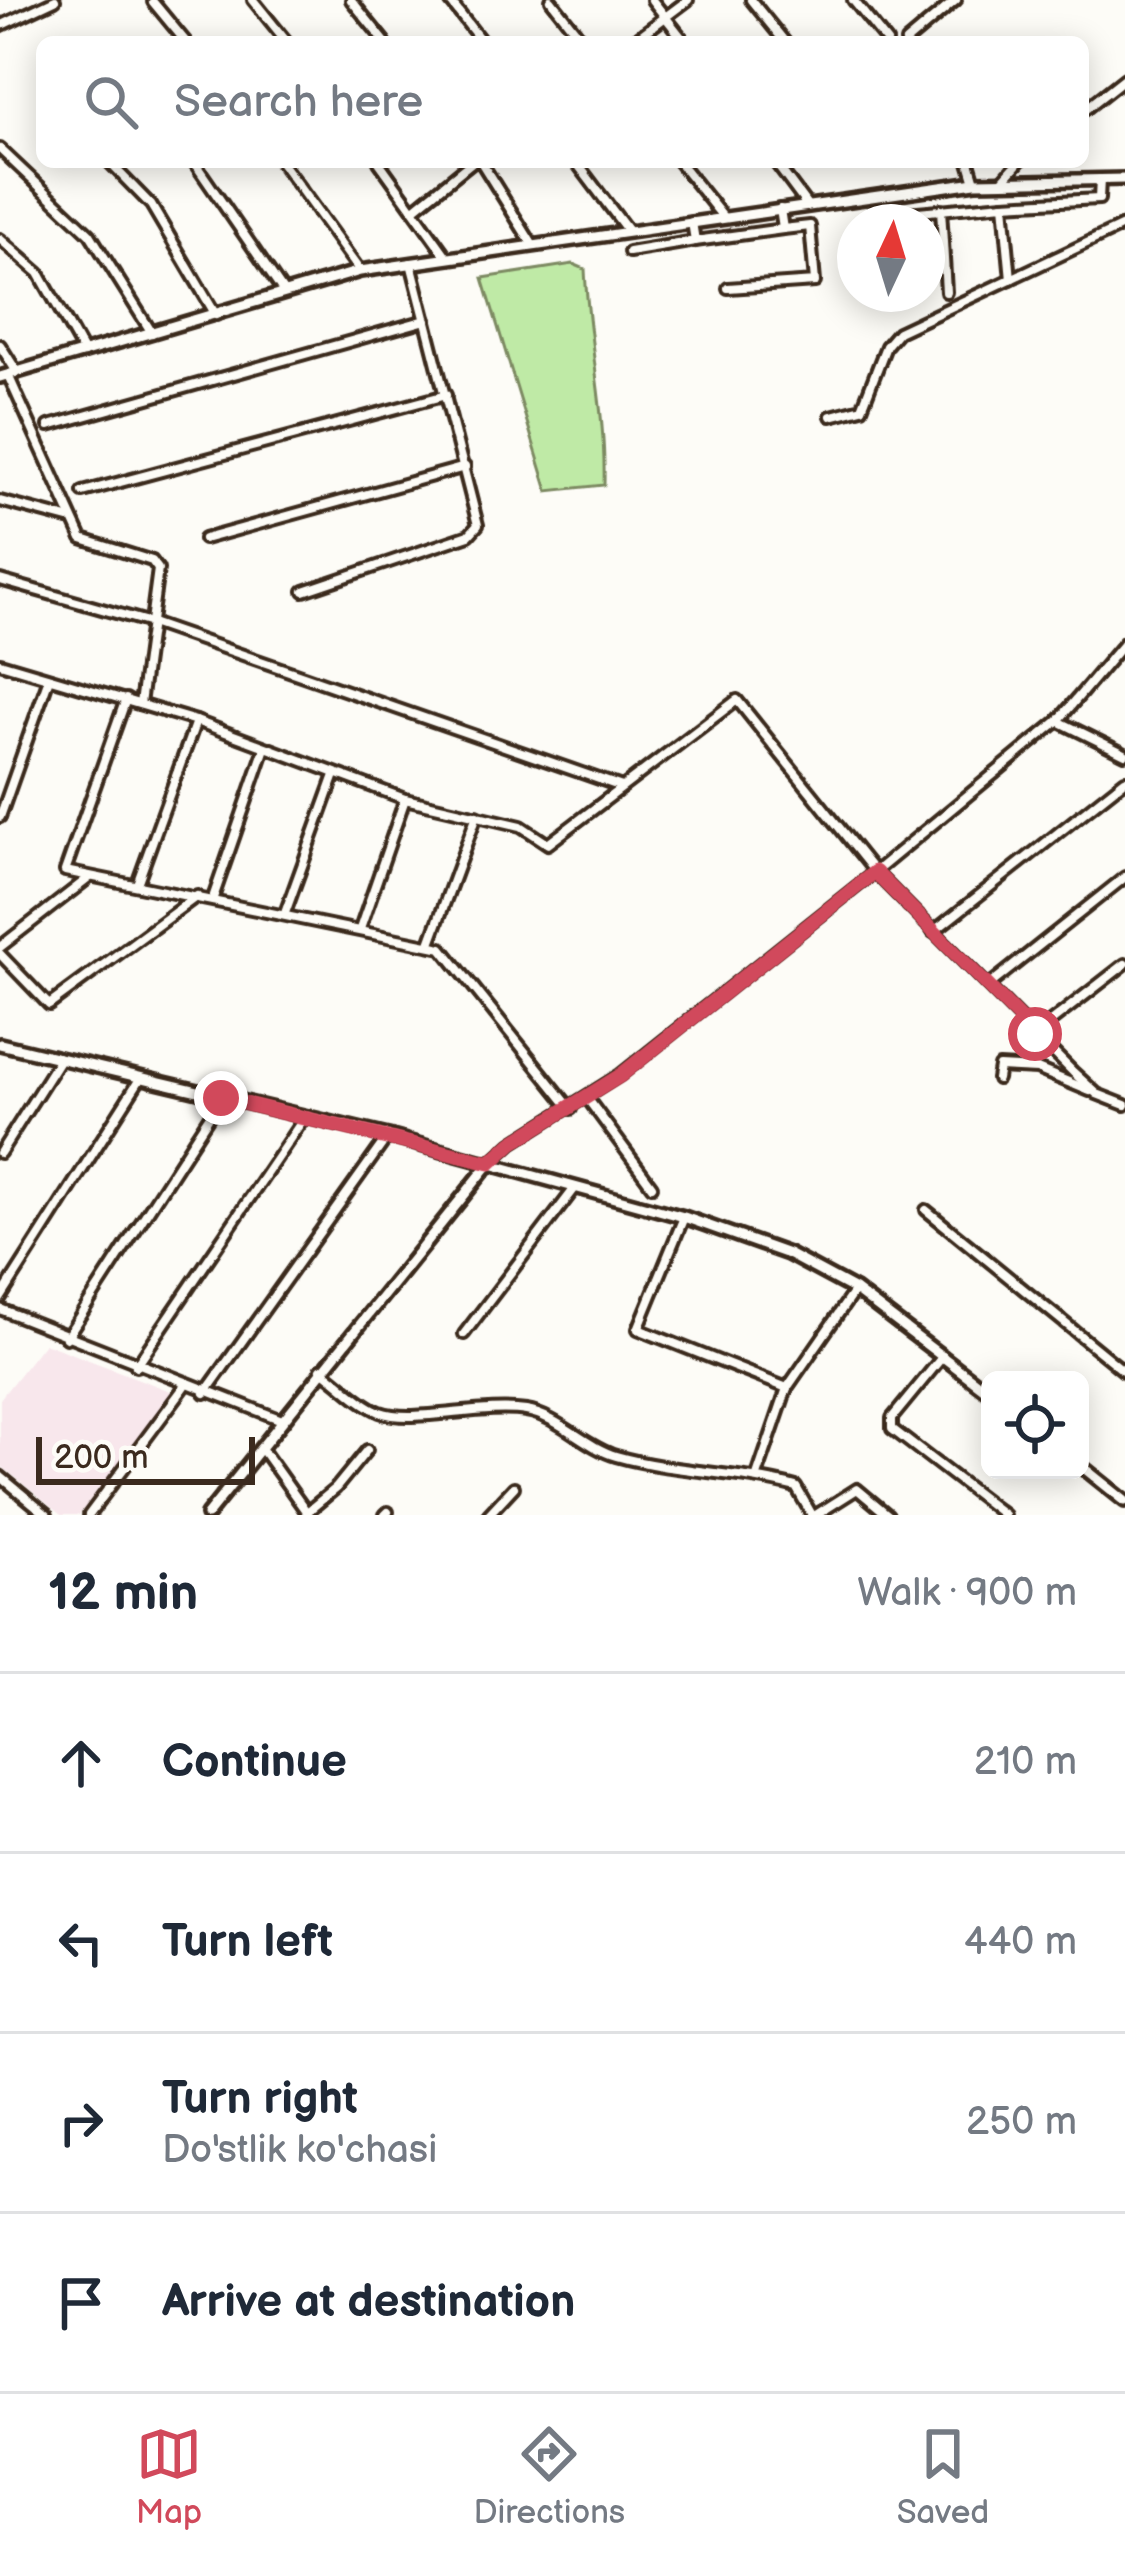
<!DOCTYPE html>
<meta charset="utf-8">
<style>
:root{--surface:#fff;--page:#f2f2f3;--text:#1f2937;--muted:#747a83;--line:#e0e1e3;--accent:#d1495b}
body{margin:0;font-family:"Balsamiq Sans",sans-serif;background:var(--page);color:var(--text)}
.controls{position:absolute;right:36px;bottom:36px;display:grid;overflow:hidden;border-radius:18px;box-shadow:0 6px 30px #0003}
.controls button{width:108px;height:108px;display:grid;place-items:center;padding:0;border:0;border-bottom:3px solid var(--line);background:var(--surface);color:var(--text);font:60px sans-serif}
.compass{position:absolute;left:837px;top:204px;width:108px;height:108px;border-radius:50%;background:var(--surface);box-shadow:0 6px 30px #0003;rotate:4deg}
.scale{position:absolute;left:36px;bottom:30px;width:219px;box-sizing:border-box;padding-left:12px;border:6px solid #3b2a1e;border-top:0;font-size:33px;line-height:42px;white-space:nowrap;color:#3b2a1e;-webkit-text-stroke:9px #fdfcf7;paint-order:stroke}
.stop{position:absolute;width:36px;height:36px;margin:-27px;border:9px solid #d1495b;border-radius:50%;background:#fff}
.stop.end{background:#d1495b;border-color:#fff;box-shadow:0 3px 12px #0008}
.list{margin:0;padding:0;list-style:none}
h2{display:flex;justify-content:space-between;align-items:center;height:156px;margin:0;padding:0 48px;font-size:51px}
h2 small{font-size:39px;font-weight:400;color:var(--muted)}
.list li{display:grid;grid-template-columns:78px 1fr auto;gap:36px;align-items:center;box-sizing:border-box;height:180px;padding:0 48px;border-top:3px solid var(--line)}
.list b{display:block;font-size:45px;white-space:nowrap}
.list p{margin:0;font-size:39px;white-space:nowrap;color:var(--muted)}
.list em{font-size:39px;font-style:normal;color:var(--muted)}
.icon{flex:none;width:66px;height:66px;fill:none;stroke:currentColor;stroke-width:2;stroke-linecap:round;stroke-linejoin:round}
.map{position:relative;flex:none;width:1125px;height:1515px;overflow:hidden}
.search{position:absolute;background:var(--surface);box-shadow:0 6px 30px #0003;left:36px;right:36px;top:36px;height:132px;display:flex;align-items:center;gap:30px;box-sizing:border-box;padding:0 42px;border-radius:18px;color:var(--muted);font-size:45px}
.sheet{height:876px;background:var(--surface)}
nav{display:flex;justify-content:space-around;align-items:center;box-sizing:border-box;height:168px;border-top:3px solid var(--line);background:var(--surface);font-size:33px;color:var(--muted)}
nav a{display:grid;justify-items:center;gap:6px}
nav .on{color:var(--accent)}
.map>svg:first-child{display:block}
.built{fill:#f8e7ec}
.green{fill:#bfeaa6;stroke:#7d8a62;stroke-width:3}
.lines{fill:none;stroke-linecap:round;stroke-linejoin:round}
.minor-casing{stroke:#3b2a1e;stroke-width:16}
.tertiary-casing{stroke:#3b2a1e;stroke-width:18}
.minor{stroke:#fdfcf7;stroke-width:8}
.tertiary{stroke:#fdfcf7;stroke-width:9}
.route{stroke:#d1495b;stroke-width:15}
</style>
<div class="map">
<svg width="1125" height="1515" viewBox="0 0 1125 1515">
<rect width="100%" height="100%" fill="#fdfcf7"/>
<filter id="ink" filterUnits="userSpaceOnUse"><feTurbulence type="fractalNoise" baseFrequency=".00833" numOctaves="2"/><feDisplacementMap in="SourceGraphic" scale="24" xChannelSelector="R" yChannelSelector="G"/><feConvolveMatrix kernelMatrix="1 2 1 2 8 2 1 2 1" color-interpolation-filters="sRGB"/></filter>
<g filter="url(#ink)">
<polygon class="built" points="44,1343 173,1392 79,1515 61,1515 0,1465 0,1399"/>
<path class="green" d="M573,264L585,269C588,342 606,410 604,485L548,491L483,278Z"/>
<g class="lines">
<g class="minor-casing">
<g id="minor">
<polyline points="253,0 287,42"/>
<polyline points="351,0 385,42"/>
<polyline points="449,0 482,42"/>
<polyline points="551,0 584,42"/>
<polyline points="652,0 685,42"/>
<polyline points="751,0 785,42"/>
<polyline points="853,0 887,42"/>
<polyline points="153,2 186,42"/>
<polyline points="0,26 55,0"/>
<polyline points="632,42 688,0"/>
<polyline points="906,42 956,0"/>
<polyline points="1083,111 1125,78"/>
<polyline points="0,149 90,234 152,333"/>
<polyline points="109,162 151,205 216,315"/>
<polyline points="194,162 284,293"/>
<polyline points="281,162 360,271"/>
<polyline points="379,162 447,257"/>
<polyline points="481,162 532,244"/>
<polyline points="576,162 628,231"/>
<polyline points="679,162 723,217"/>
<polyline points="775,162 807,205"/>
<polyline points="969,162 975,182"/>
<polyline points="1002,181 1019,162"/>
<polyline points="1004,204 1099,199 1100,179"/>
<polyline points="414,209 472,162"/>
<polyline points="941,209 946,292"/>
<polyline points="875,216 1004,204 1011,279"/>
<polyline points="0,239 39,273 84,353"/>
<polyline points="695,241 783,229"/>
<polyline points="629,252 695,241 692,222"/>
<polyline points="728,288 815,282 810,226 783,229 780,209"/>
<polyline points="880,298 880,294"/>
<polyline points="0,345 17,372"/>
<polyline points="8,375 82,539 152,561 158,569 140,704"/>
<polyline points="831,416 862,408 886,346 898,332 1125,225"/>
<polyline points="49,426 426,320"/>
<polyline points="83,492 446,395"/>
<polyline points="0,501 68,519"/>
<polyline points="204,539 465,467"/>
<polyline points="0,580 151,623 622,787"/>
<polyline points="304,591 469,535 478,525 411,263"/>
<polyline points="0,663 196,721 405,799 521,826 548,844 737,700 875,872 1073,1072 1097,1094 1125,1105"/>
<polyline points="126,699 65,871 442,948 571,1109"/>
<polyline points="1058,721 1125,754"/>
<polyline points="0,817 49,678"/>
<polyline points="137,884 196,721"/>
<polyline points="213,898 265,748"/>
<polyline points="285,913 335,775"/>
<polyline points="360,929 405,799"/>
<polyline points="933,932 1125,780"/>
<polyline points="430,943 477,815"/>
<polyline points="0,947 90,877"/>
<polyline points="0,954 49,1005 197,896"/>
<polyline points="988,986 1125,877"/>
<polyline points="1035,1034 1125,964"/>
<polyline points="997,1079 999,1067 1037,1069 1090,1091"/>
<polyline points="587,1098 652,1186"/>
<polyline points="0,1153 59,1060"/>
<polyline points="490,1163 512,1143 620,1075 875,872 1058,721 1125,642"/>
<polyline points="926,1210 1125,1372"/>
<polyline points="684,1217 638,1329 787,1388"/>
<polyline points="0,1299 140,1079"/>
<polyline points="0,1309 282,1420"/>
<polyline points="464,1334 575,1188"/>
<polyline points="66,1338 221,1098"/>
<polyline points="943,1356 892,1418 892,1429 1004,1515"/>
<polyline points="136,1366 304,1118"/>
<path d="M321,1369C339,1382 360,1404 380,1412C412,1424 483,1404 526,1411C558,1416 585,1447 616,1456C676,1473 737,1471 796,1487L812,1515"/>
<polyline points="205,1393 388,1136"/>
<polyline points="261,1448 308,1514"/>
<polyline points="0,1476 47,1515"/>
<polyline points="757,1476 787,1388 855,1290"/>
<polyline points="307,1512 336,1488 367,1450"/>
<polyline points="89,1515 185,1386"/>
<polyline points="385,1515 388,1512"/>
<polyline points="488,1515 514,1487"/>
<polyline points="816,1515 857,1489 888,1515"/>
</g>
</g>
<g class="tertiary-casing">
<g id="tertiary">
<polyline points="0,377 360,271 975,182 1125,179"/>
<polyline points="0,1044 388,1136 684,1217 788,1254 855,1290 990,1393"/>
<polyline points="1080,1465 1125,1501"/>
<polyline points="207,1515 490,1163"/>
</g>
</g>
<use href="#minor" class="minor"/>
<use href="#tertiary" class="tertiary"/>
</g>
</g>
<g class="lines" filter="url(#ink)">
<polyline class="route" points="221,1098 490,1163 512,1143 620,1076 875,872 1035,1034"/>
</g>
</svg>
<div class="controls">
<button><svg class="icon" aria-label="locate" viewBox="0 0 24 24"><circle cx="12" cy="12" r="6"/><path d="M12 2v4M12 18v4M2 12h4M18 12h4"/></svg></button>
</div>
<svg class="compass" viewBox="-18 -18 36 36"><path d="M0-13l5 13h-10z" fill="#e53935"/><path d="M0 13l5-13h-10z" fill="#747a83"/></svg>
<div class="scale">200 m</div>
<div class="stop" style="left:1035px;top:1034px"></div>
<div class="stop end" style="left:221px;top:1098px"></div>
<div class="search"><svg class="icon" aria-label="search" viewBox="0 0 24 24"><circle cx="10" cy="10" r="6"/><path d="M15 15l6 6"/></svg>Search here</div>
</div>
<section class="sheet">
<h2>12 min<small>Walk · 900 m</small></h2>
<ul class="list">
<li><svg class="icon" aria-label="ahead" viewBox="0 0 24 24"><path d="M12 20V5M6 11l6-6 6 6"/></svg><div><b>Continue</b></div><em>210 m</em></li>
<li><svg class="icon" aria-label="left" viewBox="0 0 24 24"><path d="M17 20v-9H6M10 6l-5 5 5 5"/></svg><div><b>Turn left</b></div><em>440 m</em></li>
<li><svg class="icon" aria-label="right" viewBox="0 0 24 24"><path d="M7 20v-9h11M14 6l5 5-5 5"/></svg><div><b>Turn right</b><p>Do'stlik ko'chasi</p></div><em>250 m</em></li>
<li><svg class="icon" aria-label="arrive" viewBox="0 0 24 24"><path d="M6 21V4h12l-3 4 3 4H6"/></svg><div><b>Arrive at destination</b></div></li>
</ul>
</section>
<nav>
<a class="on"><svg class="icon" aria-label="map" viewBox="0 0 24 24"><path d="M3 6l6-2 6 2 6-2v14l-6 2-6-2-6 2zM9 4v14M15 6v14"/></svg>Map</a>
<a><svg class="icon" aria-label="directions" viewBox="0 0 24 24"><path d="M12 3l9 9-9 9-9-9zM9 14v-3h6M13 9l2 2-2 2"/></svg>Directions</a>
<a><svg class="icon" aria-label="saved" viewBox="0 0 24 24"><path d="M7 4h10v16l-5-4-5 4z"/></svg>Saved</a>
</nav>
